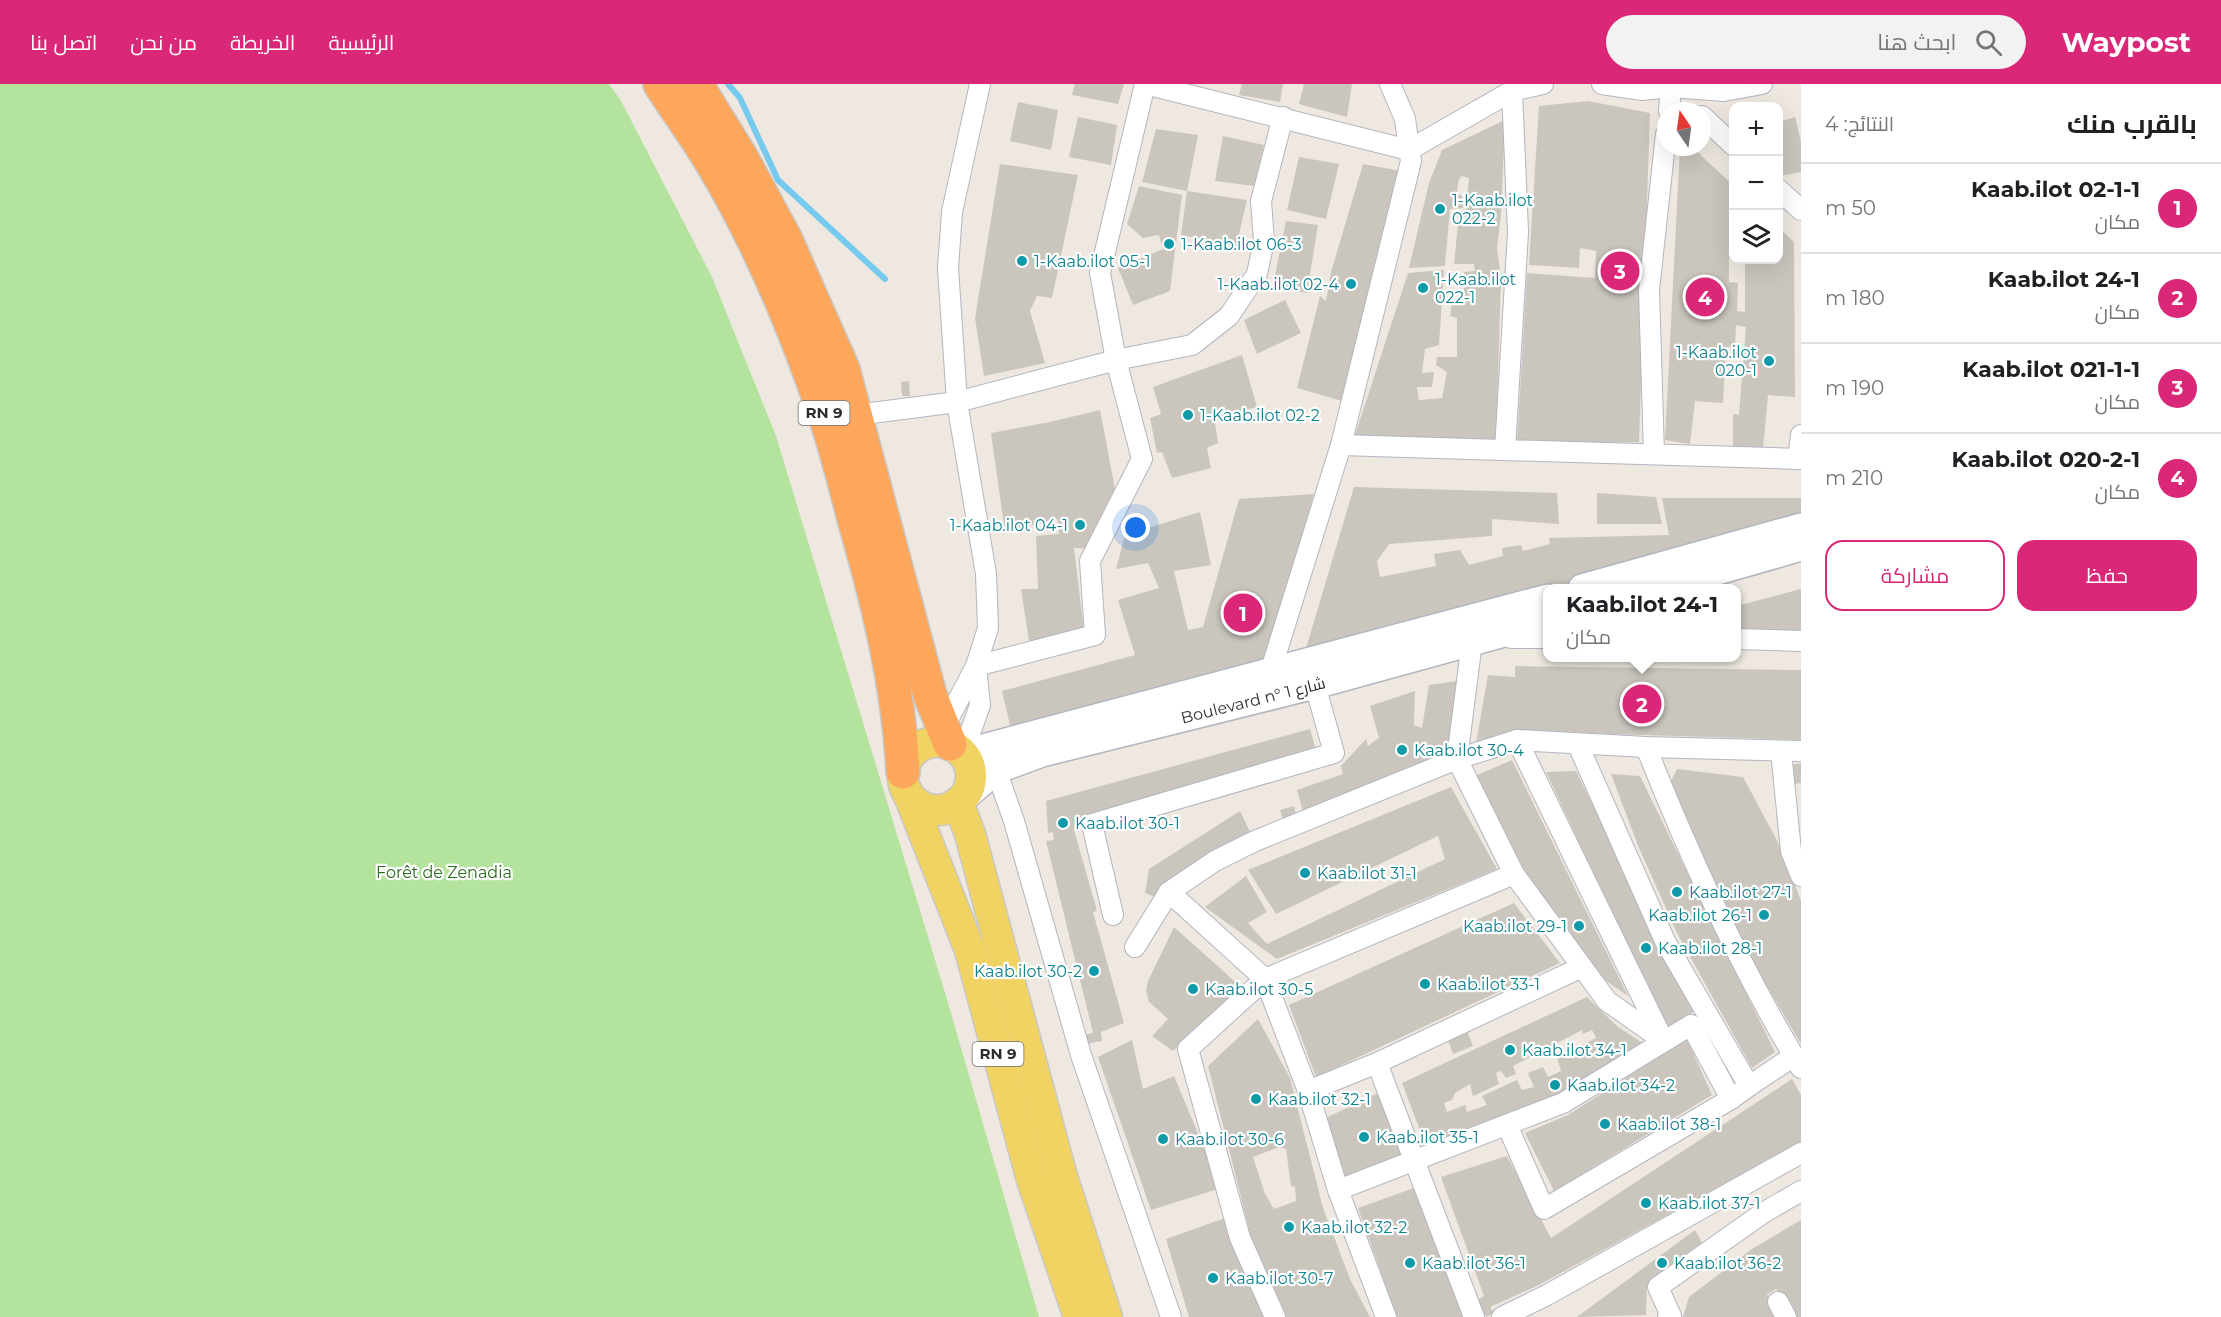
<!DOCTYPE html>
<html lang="ar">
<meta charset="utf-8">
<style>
:root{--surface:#fff;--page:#f2f2f2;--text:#202124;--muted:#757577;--line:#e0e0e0;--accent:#db2777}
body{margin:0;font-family:Montserrat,Cairo,sans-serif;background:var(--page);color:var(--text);direction:rtl}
.controls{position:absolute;right:18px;top:18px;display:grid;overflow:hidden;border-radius:12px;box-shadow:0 6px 24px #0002}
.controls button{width:54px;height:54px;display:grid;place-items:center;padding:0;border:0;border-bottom:2px solid var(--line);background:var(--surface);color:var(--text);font:30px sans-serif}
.compass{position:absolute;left:1657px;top:18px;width:54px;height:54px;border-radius:50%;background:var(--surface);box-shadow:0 6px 24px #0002;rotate:347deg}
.you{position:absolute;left:1136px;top:444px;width:21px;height:21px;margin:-15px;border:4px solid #fff;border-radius:50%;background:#1a73e8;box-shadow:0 0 0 9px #1a73e833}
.badge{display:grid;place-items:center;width:39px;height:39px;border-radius:50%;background:var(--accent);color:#fff;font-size:20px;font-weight:700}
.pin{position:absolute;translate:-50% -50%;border:3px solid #fff;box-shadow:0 2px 6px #0006}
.popup{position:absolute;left:1543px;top:500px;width:198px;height:78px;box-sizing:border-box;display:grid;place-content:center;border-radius:12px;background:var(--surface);filter:drop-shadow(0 2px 4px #0005);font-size:20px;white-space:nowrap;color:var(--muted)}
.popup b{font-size:22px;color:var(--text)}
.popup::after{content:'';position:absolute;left:50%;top:100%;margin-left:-12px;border:12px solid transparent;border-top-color:var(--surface)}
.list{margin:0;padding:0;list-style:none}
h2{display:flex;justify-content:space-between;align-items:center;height:78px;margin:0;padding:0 24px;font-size:26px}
h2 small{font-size:20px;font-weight:400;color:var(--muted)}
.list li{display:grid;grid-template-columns:39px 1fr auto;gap:18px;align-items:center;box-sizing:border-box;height:90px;padding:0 24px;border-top:2px solid var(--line)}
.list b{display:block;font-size:22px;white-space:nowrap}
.list p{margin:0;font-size:20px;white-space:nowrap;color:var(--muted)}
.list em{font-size:20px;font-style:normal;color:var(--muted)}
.actions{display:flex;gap:12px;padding:18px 24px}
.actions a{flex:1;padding:14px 0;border:2px solid var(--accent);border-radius:18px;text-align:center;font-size:21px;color:var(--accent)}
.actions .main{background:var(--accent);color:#fff}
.icon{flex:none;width:33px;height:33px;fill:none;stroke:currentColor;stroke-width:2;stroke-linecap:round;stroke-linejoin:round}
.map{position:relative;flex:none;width:1801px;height:1233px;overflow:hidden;direction:ltr}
header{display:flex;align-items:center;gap:36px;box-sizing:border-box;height:84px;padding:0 30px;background:var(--accent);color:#fff}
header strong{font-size:28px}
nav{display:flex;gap:33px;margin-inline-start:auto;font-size:21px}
.search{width:420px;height:54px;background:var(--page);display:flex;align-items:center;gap:15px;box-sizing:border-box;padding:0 21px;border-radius:33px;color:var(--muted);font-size:22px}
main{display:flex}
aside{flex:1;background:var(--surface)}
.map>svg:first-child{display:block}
.green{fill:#b3e39d}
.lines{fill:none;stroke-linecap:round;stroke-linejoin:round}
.stream{stroke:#75caee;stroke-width:6}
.building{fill:#cac6be;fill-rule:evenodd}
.street-casing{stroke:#b3b5c0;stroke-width:22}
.secondary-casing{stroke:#b3b5c0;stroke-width:30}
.primary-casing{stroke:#c8c8c8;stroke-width:33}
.highway-casing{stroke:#c8c8c8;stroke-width:36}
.street{stroke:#fff;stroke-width:20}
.secondary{stroke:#fff;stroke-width:27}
.primary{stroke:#f0d363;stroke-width:30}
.highway{stroke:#fda75c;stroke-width:33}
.culture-dot{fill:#0f9aa8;stroke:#fff;stroke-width:2}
.labels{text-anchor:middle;stroke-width:4.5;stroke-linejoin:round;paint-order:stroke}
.shield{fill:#fff;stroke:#6c6c6c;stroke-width:1.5}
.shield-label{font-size:15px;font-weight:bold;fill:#2d2d2d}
.culture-label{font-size:16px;fill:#0d838f;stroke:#fff;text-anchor:start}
.street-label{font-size:16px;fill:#2d2d2d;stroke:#fff}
.park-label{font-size:16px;fill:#2a6b1c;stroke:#fff}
</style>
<header>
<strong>Waypost</strong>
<div class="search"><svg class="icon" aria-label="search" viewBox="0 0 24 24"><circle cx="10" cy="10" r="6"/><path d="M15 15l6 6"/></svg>ابحث هنا</div>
<nav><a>الرئيسية</a><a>الخريطة</a><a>من نحن</a><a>اتصل بنا</a></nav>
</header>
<main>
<aside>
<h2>بالقرب منك<small>النتائج: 4</small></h2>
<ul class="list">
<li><span class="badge">1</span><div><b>1-Kaab.ilot 02-1</b><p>مكان</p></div><em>50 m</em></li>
<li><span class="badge">2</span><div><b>Kaab.ilot 24-1</b><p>مكان</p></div><em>180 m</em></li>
<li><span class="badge">3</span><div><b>1-Kaab.ilot 021-1</b><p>مكان</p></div><em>190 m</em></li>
<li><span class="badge">4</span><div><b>1-Kaab.ilot 020-2</b><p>مكان</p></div><em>210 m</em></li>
</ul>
<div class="actions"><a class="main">حفظ</a><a>مشاركة</a></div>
</aside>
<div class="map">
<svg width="1801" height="1233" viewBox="0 0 1801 1233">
<rect width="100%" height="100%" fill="#eee8e0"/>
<polygon class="green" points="0,0 609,0 620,15 712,193 776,352 946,912 1039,1233 0,1233"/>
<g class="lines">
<polyline class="stream" points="728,0 740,14 778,96 885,195"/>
</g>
<g class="building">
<polygon points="1075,0 1124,0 1118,20 1072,11"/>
<polygon points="1242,0 1283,0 1280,18 1239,11"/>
<polygon points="1304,0 1352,0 1347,33 1299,20"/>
<polygon points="1588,17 1650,29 1639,358 1517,359 1527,189 1595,194 1596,167 1580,164 1579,184 1529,181 1539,22"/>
<polygon points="1018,18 1058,26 1051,66 1010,57"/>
<polygon points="1078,33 1117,41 1111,81 1069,73"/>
<polygon points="1795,33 1801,58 1801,88 1779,92 1779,38"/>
<polygon points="1505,36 1501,131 1497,164 1501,193 1496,358 1355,351 1408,189 1444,186 1439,261 1425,265 1422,289 1434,288 1432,303 1417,303 1419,316 1442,314 1447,288 1436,281 1437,273 1457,273 1457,234 1450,232 1452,218 1464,216 1464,188 1475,187 1474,180 1454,180 1458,140 1464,141 1469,94 1461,92 1458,98 1457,110 1462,112 1463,124 1450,125 1445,182 1409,184 1429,99 1442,66"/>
<polygon points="1156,45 1198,51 1187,107 1142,98"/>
<polygon points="1223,52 1264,61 1254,102 1215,97"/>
<polygon points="1680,63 1692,63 1734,102 1734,141 1729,140 1729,198 1738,199 1737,227 1745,228 1745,176 1779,176 1779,144 1794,158 1795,313 1768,311 1763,365 1733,362 1733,330 1739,331 1746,243 1736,241 1735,263 1726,263 1723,319 1695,317 1690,360 1665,356"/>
<polygon points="1299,73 1339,80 1326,135 1287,126"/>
<polygon points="1000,80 1078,91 1052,214 1037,212 1030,227 1045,279 984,292 975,234"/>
<polygon points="1363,80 1401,87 1342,317 1297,304 1320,212 1326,217 1331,188"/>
<polygon points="1139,102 1182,111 1170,207 1133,221 1118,184 1163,165 1159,151 1143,154 1127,140"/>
<polygon points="1187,107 1247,116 1236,163 1181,151"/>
<polygon points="1286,137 1318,141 1307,209 1273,201"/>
<polygon points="1285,216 1301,249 1257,270 1244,236"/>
<polygon points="1242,271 1257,323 1214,333 1218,359 1207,364 1211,384 1172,394 1162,368 1157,369 1150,334 1161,330 1153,303"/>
<polygon points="909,297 910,312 902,312 901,298"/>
<polygon points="1100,326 1116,410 1090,465 1074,464 1084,547 1029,557 1021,505 1038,505 1036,452 1059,450 1058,435 1005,448 991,349 1050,338"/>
<polygon points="1354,403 1557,409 1559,440 1492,435 1492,452 1389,460 1377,477 1380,493 1436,482 1434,470 1460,466 1469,481 1503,472 1502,464 1521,461 1523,467 1550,460 1549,454 1669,451 1662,414 1801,414 1801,440 1304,571"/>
<polygon points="1597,409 1656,413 1662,440 1597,440"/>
<polygon points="1314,410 1264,582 1012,650 1002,607 1135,571 1118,516 1159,504 1148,479 1116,485 1125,451 1200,428 1211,481 1174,487 1188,546 1203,543 1239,415"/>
<polygon points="1801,505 1801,551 1737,550 1737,522"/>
<polygon points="1515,582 1801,586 1801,656 1516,647 1476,659 1488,591 1515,593"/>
<polygon points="1457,597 1447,669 1304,731 1297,706 1343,690 1341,682 1366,655 1368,662 1379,654 1370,622 1415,607 1414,641 1422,644 1429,601"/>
<polygon points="1310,645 1316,666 1086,732 1074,746 1097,827 1093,828 1124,939 1101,948 1102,957 1085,960 1083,951 1093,949 1046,757 1054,756 1053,748 1048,749 1046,717"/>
<polygon points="1512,676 1628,912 1606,897 1521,787 1475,692"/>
<polygon points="1801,679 1801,699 1789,701 1786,682"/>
<polygon points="1677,685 1743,693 1782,766 1801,817 1801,960 1734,846 1695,759 1671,697"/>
<polygon points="1576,687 1694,928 1666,943 1546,688"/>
<polygon points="1611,690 1640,692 1775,968 1752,984 1678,851 1639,764"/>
<polygon points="1451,703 1497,785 1277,875 1205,823 1246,792 1267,828 1248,839 1267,860 1445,775 1438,752 1276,830 1248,786"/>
<polygon points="1294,722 1296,732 1283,736 1280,726"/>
<polygon points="1240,727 1252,752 1193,780 1175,792 1155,813 1145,809 1149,785"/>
<polygon points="1514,819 1560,879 1316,993 1289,921"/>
<polygon points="1174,843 1242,904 1173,967 1152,952 1168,935 1149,918 1146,906 1148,897"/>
<path d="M1587,913L1618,943L1643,959L1561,1012L1426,1062L1402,999ZM1582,946L1583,950L1592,946L1596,954L1557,974L1561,987L1548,993L1543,983L1528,989L1534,1003L1522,1006L1517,996L1482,1012L1487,1021L1467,1028L1465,1021L1447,1028L1444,1019L1452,1016L1455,1009L1470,1000L1473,1012L1499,1000L1496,989L1501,987L1506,994L1516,990L1513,982Z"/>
<path d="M1258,935L1290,994L1323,1124L1350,1195L1370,1233H1286L1253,1161L1208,982ZM1279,1063L1286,1065L1291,1102L1295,1103L1296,1117L1274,1125L1265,1110L1253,1073Z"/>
<polygon points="1468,949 1473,962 1453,970 1448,956"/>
<polygon points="1687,955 1712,1011 1554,1107 1525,1049 1568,1031"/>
<polygon points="1132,956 1143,1005 1174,992 1221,1104 1151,1126 1098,973"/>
<polygon points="1792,995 1801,1011 1801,1058 1539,1201 1490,1223 1494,1229 1486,1233 1476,1217 1484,1212 1441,1093 1507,1072 1551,1154"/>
<polygon points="1380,1008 1402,1072 1346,1094 1326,1034"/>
<polygon points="1414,1104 1463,1233 1397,1233 1358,1124"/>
<polygon points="1225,1134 1264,1233 1189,1233 1166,1155"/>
<polygon points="1801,1136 1801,1233 1796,1233 1785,1213 1776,1205 1767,1210 1778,1233 1683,1233 1689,1213 1752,1165"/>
<polygon points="1695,1146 1702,1159 1647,1200 1646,1231 1577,1233"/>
</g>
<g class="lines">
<g class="street-casing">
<g id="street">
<polyline points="1145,0 1409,66 1512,7 1543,0"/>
<polyline points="1602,0 1642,6 1671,3 1724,7 1762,0"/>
<polyline points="1669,27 1671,3"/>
<polyline points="1702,32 1734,62"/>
<polyline points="1778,105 1801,126"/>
<polyline points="856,331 957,318 1116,276 1192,261 1229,232 1257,190 1264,157 1261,117 1283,33"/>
<polyline points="1341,361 1801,375"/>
<polyline points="1505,366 1518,148 1512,7"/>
<polyline points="1654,369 1649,206 1666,50"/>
<polyline points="1798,375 1801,351"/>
<polyline points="1511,554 1548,554"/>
<polyline points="1736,555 1801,557"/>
<polyline points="1472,558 1457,675 1514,790 1607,917 1664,957"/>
<polyline points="976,582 1095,551 1090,477 1142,375 1116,276 1100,189 1145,0"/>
<polyline points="1270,589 1341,361 1411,77 1405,35 1390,0"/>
<polyline points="942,647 976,582 988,544 986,490 957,318 948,184 952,128 980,0"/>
<polyline points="1517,656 1663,956"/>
<path d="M1646,663C1690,774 1739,882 1801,984"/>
<polyline points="1781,667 1791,767 1801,792"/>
<polyline points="963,669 980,621 976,582"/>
<polyline points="996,686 1014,737 1081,971 1171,1233"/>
<polyline points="1169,808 1265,895 1308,1007 1338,1106 1386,1233"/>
<polyline points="1113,831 1092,740 1334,669 1315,601"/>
<polyline points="1135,863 1169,808 1215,777 1255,757 1457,675 1517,656 1646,663 1801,667"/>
<polyline points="1377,979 1474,1233"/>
<polyline points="1749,1002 1794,972"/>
<polyline points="1308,1007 1377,979 1582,883"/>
<polyline points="1507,1041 1544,1125 1731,1015"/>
<polyline points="1338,1106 1563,1019 1691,941 1731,1015 1749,1002 1665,857 1578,661"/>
<polyline points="1778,1218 1786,1233"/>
<polyline points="1275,1233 1240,1154 1188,965 1265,895 1514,790"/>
<polyline points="1502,1233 1547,1211 1801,1069"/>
<polyline points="1668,1233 1671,1232 1658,1203 1763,1129 1801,1107"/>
</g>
</g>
<g class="secondary-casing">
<g id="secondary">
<polyline points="1582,504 1801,443"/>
<polyline points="1658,504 1801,463"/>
<polyline points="966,675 983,664 1548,514"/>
<polyline points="967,711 996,686 1042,669 1315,601 1548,537"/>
</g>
</g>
<g class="primary-casing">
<g id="primary">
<circle cx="937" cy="692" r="34"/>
<polyline points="908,709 970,866 1032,1096 1079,1233"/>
<polyline points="958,718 970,750 1061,1089 1107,1233"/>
</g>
</g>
<g class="highway-casing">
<g id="highway">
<path d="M660,0C678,28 698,55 715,84C759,159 796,246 824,329C837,366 846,405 856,442C879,522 899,605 903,688"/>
<polyline points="696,0 741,73 785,154 843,285 930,611 950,660"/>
</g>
</g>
<use href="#street" class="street"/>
<use href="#secondary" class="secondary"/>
<use href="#primary" class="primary"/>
<use href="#highway" class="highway"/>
</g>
<g class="culture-dot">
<circle cx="1440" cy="125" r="6"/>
<circle cx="1169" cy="160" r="6"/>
<circle cx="1022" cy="177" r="6"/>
<circle cx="1351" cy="200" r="6"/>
<circle cx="1423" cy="204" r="6"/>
<circle cx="1769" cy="277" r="6"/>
<circle cx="1188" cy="331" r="6"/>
<circle cx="1080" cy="441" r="6"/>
<circle cx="1402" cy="666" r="6"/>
<circle cx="1063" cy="739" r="6"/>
<circle cx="1305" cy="789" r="6"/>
<circle cx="1677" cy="808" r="6"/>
<circle cx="1764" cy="831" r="6"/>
<circle cx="1579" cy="842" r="6"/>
<circle cx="1646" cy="864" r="6"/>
<circle cx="1094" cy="887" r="6"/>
<circle cx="1425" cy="900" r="6"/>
<circle cx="1193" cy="905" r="6"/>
<circle cx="1510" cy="966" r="6"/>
<circle cx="1555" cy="1001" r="6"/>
<circle cx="1256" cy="1015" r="6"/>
<circle cx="1605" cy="1040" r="6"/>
<circle cx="1364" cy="1053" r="6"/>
<circle cx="1163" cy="1055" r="6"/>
<circle cx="1646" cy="1119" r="6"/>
<circle cx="1289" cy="1143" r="6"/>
<circle cx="1410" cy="1179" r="6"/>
<circle cx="1662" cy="1179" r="6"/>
<circle cx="1213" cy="1194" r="6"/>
</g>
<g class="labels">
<g class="shield">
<rect x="798.5" y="317" width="51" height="24" rx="4.5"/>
<rect x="972.5" y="958" width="51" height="24" rx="4.5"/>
</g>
<g class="shield-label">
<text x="824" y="334">RN 9</text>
<text x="998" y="975">RN 9</text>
</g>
<g class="culture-label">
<text x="1452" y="122">1-Kaab.ilot<tspan x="1452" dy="18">022-2</tspan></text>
<text x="1181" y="166">1-Kaab.ilot 06-3</text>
<text x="1034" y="183">1-Kaab.ilot 05-1</text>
<text x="1435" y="201">1-Kaab.ilot<tspan x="1435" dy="18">022-1</tspan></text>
<text x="1339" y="206" text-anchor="end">1-Kaab.ilot 02-4</text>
<text x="1757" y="274" text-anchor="end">1-Kaab.ilot<tspan x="1757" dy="18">020-1</tspan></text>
<text x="1200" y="337">1-Kaab.ilot 02-2</text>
<text x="1068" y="447" text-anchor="end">1-Kaab.ilot 04-1</text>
<text x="1414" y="672">Kaab.ilot 30-4</text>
<text x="1075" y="745">Kaab.ilot 30-1</text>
<text x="1317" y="795">Kaab.ilot 31-1</text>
<text x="1689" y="814">Kaab.ilot 27-1</text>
<text x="1752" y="837" text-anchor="end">Kaab.ilot 26-1</text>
<text x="1567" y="848" text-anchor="end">Kaab.ilot 29-1</text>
<text x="1658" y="870">Kaab.ilot 28-1</text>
<text x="1082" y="893" text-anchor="end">Kaab.ilot 30-2</text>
<text x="1437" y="906">Kaab.ilot 33-1</text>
<text x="1205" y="911">Kaab.ilot 30-5</text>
<text x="1522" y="972">Kaab.ilot 34-1</text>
<text x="1567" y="1007">Kaab.ilot 34-2</text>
<text x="1268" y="1021">Kaab.ilot 32-1</text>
<text x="1617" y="1046">Kaab.ilot 38-1</text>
<text x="1376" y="1059">Kaab.ilot 35-1</text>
<text x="1175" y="1061">Kaab.ilot 30-6</text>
<text x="1658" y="1125">Kaab.ilot 37-1</text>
<text x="1301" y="1149">Kaab.ilot 32-2</text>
<text x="1422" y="1185">Kaab.ilot 36-1</text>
<text x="1674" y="1185">Kaab.ilot 36-2</text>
<text x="1225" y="1200">Kaab.ilot 30-7</text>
</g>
<g class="street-label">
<text transform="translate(1253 616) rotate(-14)" y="6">Boulevard n° شارع 1</text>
</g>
<g class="park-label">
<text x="444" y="794">Forêt de Zenadia</text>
</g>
</g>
</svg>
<div class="controls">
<button>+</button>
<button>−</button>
<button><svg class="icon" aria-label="layers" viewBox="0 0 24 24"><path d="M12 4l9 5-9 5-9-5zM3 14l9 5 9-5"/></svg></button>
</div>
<svg class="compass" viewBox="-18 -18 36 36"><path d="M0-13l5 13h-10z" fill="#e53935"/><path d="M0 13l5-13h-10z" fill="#757577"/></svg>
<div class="you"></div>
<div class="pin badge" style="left:1243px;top:529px">1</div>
<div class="pin badge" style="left:1642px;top:620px">2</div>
<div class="popup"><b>Kaab.ilot 24-1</b>مكان</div>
<div class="pin badge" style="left:1620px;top:187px">3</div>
<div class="pin badge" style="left:1705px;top:213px">4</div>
</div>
</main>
